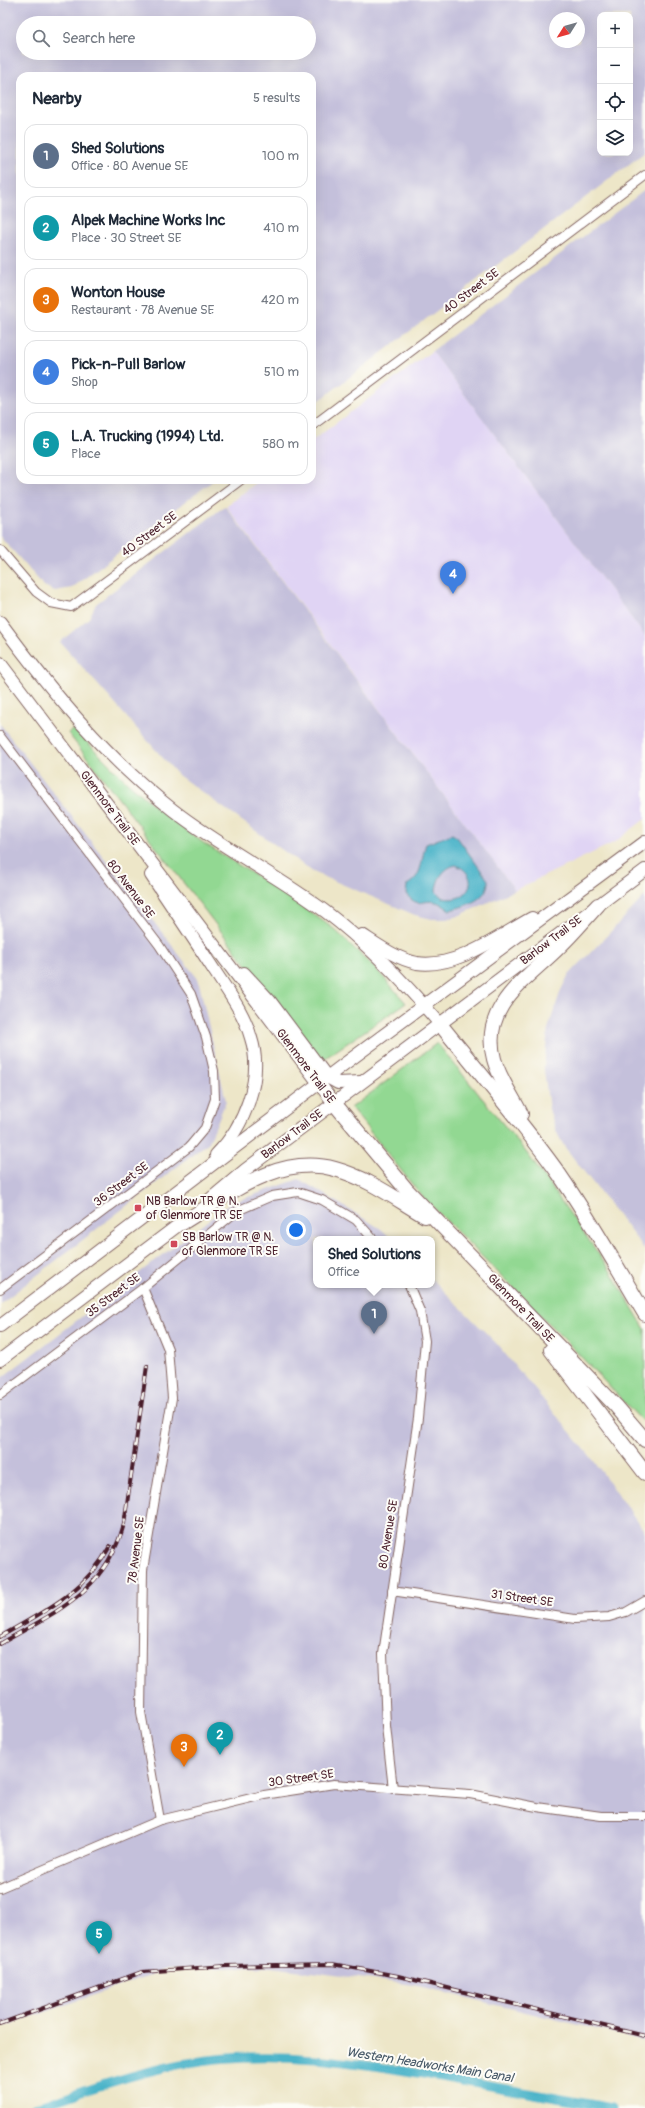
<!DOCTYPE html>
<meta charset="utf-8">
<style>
:root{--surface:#fff;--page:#f6f6f7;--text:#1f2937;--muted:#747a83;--line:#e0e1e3;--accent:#0b8043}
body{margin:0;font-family:Pangolin,sans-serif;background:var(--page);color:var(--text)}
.controls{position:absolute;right:12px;top:12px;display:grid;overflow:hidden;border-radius:8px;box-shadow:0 4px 16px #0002}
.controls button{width:36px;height:36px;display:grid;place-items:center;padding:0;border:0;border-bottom:1px solid var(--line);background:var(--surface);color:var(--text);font:20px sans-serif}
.compass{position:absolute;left:549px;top:12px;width:36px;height:36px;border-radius:50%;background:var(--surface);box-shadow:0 4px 16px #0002;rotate:233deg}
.you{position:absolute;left:296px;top:1230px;width:14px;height:14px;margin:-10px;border:3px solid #fff;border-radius:50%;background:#1a73e8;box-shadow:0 0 0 6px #1a73e833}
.badge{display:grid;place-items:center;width:26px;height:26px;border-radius:50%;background:var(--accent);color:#fff;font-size:13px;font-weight:700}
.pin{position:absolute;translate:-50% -33px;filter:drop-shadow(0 1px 2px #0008)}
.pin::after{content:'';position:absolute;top:21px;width:14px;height:12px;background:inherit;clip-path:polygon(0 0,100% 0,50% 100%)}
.popup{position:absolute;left:313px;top:1236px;width:122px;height:52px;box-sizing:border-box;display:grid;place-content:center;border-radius:8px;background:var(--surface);filter:drop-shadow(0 1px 3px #0005);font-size:13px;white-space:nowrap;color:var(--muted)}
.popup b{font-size:15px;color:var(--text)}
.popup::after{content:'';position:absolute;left:50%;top:100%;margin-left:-8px;border:8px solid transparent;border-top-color:var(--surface)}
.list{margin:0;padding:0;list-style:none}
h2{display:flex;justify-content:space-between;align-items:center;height:52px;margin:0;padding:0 16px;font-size:17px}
h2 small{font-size:13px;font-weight:400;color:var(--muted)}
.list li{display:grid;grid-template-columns:26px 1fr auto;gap:12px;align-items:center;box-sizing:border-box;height:64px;margin:0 8px 8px;padding:0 8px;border:1px solid var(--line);border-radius:12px}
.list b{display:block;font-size:15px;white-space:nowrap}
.list p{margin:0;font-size:13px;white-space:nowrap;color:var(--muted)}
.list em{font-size:13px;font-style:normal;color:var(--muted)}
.icon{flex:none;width:22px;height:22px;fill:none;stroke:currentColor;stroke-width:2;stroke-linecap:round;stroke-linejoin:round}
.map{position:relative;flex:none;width:645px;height:2108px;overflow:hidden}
.search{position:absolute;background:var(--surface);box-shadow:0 4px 16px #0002;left:16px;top:16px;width:300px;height:44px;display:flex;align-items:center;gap:10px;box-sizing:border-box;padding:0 14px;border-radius:22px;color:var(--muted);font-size:15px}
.panel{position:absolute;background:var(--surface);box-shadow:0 4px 16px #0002;left:16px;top:72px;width:300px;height:412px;border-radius:12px}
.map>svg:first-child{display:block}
.built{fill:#e0d4f4}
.industrial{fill:#c4c0db;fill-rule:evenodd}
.green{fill:#92d892;stroke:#6e7c5e}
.water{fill:#4bb4c9;stroke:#4a6a7a;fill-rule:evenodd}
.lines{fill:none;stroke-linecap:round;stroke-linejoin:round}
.canal{stroke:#4bb4c9;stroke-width:9}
.street-casing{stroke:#836562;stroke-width:10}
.primary-casing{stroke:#836562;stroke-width:14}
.highway-casing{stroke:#836562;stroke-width:16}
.street{stroke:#fff;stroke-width:8}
.primary{stroke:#fff;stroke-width:12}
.highway{stroke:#fff;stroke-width:14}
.rail-casing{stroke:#4a1f2b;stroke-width:4}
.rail{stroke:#fdfcf7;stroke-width:2.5;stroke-dasharray:8;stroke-linecap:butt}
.poi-dot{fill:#d1495b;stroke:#fdfcf7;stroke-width:1.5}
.labels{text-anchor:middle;stroke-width:4;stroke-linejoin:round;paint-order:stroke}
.street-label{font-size:12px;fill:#4a1f2b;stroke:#fdfcf7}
.poi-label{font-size:12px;fill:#4a1f2b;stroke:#fdfcf7;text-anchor:start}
.water-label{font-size:13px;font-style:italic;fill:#4a5b6a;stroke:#fdfcf7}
</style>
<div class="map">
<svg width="645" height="2108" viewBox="0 0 645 2108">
<rect width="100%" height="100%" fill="#fdfcf7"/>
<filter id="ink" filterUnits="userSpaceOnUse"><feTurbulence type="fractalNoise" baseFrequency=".025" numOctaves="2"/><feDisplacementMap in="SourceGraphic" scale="8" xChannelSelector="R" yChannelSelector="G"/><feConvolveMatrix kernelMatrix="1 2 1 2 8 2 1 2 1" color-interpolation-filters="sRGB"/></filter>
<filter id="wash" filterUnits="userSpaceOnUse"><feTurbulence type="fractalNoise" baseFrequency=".012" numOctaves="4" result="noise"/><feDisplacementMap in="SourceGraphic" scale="16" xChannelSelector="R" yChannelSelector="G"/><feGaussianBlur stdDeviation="0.9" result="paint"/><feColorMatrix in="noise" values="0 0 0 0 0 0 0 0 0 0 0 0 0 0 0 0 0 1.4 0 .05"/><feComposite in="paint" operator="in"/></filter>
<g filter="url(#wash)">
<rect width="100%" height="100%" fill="#ede6c8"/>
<polygon class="built" points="432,351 645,636 645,819 615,842 515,890 226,506 260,480 312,480 312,441"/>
<g class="industrial">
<path d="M0,0H645V152L312,406V76H20V480H214L72,588L55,591L44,586L0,536ZM600,15H630V153H600ZM555,18H579V42H555ZM23,23H309V53H23Z"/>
<polygon points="645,190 645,636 432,351"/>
<polygon points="225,506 454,809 515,890 458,916 446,919 432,919 415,915 313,872 178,775 60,642 89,618 96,604"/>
<polygon points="0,724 198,979 226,1101 209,1142 0,1304"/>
<polygon points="645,896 645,1250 564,1146 556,1131 549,1109 544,1069 548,1029 561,990 568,976"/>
<polygon points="299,1179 381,1229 392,1239 316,1239 316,1285 432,1285 432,1279 496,1343 591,1457 645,1532 645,2041 414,1985 271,1967 167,1969 0,2028 0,1379 231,1203"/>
</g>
<g class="green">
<polygon points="74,729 127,782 169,818 205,844 285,894 334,929 376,969 406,1003 321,1061 68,733"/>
<polygon points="437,1043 526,1152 608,1267 645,1329 645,1424 565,1340 420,1194 352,1109 351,1108"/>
</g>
<path class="water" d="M452,834L457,837L488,880C489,899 466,906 450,910C445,907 440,903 436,902C422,899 418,909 406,894L407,885C424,875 420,861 426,844ZM456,865C482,876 469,904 443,898L436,892C436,880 444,867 456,865Z"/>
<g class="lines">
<path class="canal" d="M35,2108C83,2091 131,2074 182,2064C271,2047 363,2063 451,2079C505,2089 558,2098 612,2108"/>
</g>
</g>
<g filter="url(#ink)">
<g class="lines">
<g class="street-casing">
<g id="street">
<polyline points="312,426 645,175"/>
<polyline points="0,550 36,592 51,603 71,607 241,480"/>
<polyline points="0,736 159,945 191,994 206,1037 214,1071 215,1099 205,1128 189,1147 0,1289"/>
<polyline points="143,1288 168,1349 172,1398 143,1570 141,1712 160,1820"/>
<polyline points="0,1395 143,1288 237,1211 272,1196 298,1192 322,1200 356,1220 373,1239"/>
<polyline points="392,1591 575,1619 609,1617 626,1612 645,1601"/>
<polyline points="393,1789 386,1726 383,1654 418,1418 425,1341 420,1311 409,1285"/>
<polyline points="0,1888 160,1820 264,1795 334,1784 470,1794 537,1807 601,1816 645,1816"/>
</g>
</g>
<g class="primary-casing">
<g id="primary">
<path d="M0,622C51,691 105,757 173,810C222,848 277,875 326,912C368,944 406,984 440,1024"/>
<polyline points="0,663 334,1103"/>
<path d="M151,875C171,905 192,936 212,967C226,989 244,1012 251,1038C264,1078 244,1127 216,1155"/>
<path d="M362,935C379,946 397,959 417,963C456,969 499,936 532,918"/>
<polyline points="244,973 270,1001 327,1077 338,1083 361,1082"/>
<polyline points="208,1201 245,1170 645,870"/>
<polyline points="0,1326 343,1065 645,842"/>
<polyline points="0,1360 189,1217"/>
</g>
</g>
<g class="highway-casing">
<g id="highway">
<path d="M440,1024C480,1074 522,1122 559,1174C590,1219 617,1267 645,1314"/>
<polyline points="334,1103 406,1189 616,1406 645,1440"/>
<path d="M521,1114C512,1096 499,1078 494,1059C480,1006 527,979 559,947C573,934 585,919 598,905"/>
<path d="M182,1223C227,1196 278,1153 335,1169C368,1178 396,1199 425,1216"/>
<polyline points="551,1350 645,1473"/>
</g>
</g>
<use href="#street" class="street"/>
<use href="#primary" class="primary"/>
<use href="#highway" class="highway"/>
<g class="rail-casing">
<g id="rail">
<path d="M0,1637C44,1611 85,1593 110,1546"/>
<path d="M0,1644C57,1611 105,1592 124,1524L147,1366"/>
<polyline points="0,2024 142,1972 226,1966 332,1964 398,1976 645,2036"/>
</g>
</g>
<use href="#rail" class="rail"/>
</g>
</g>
<g class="poi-dot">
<rect x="134" y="1204" width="8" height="8" rx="2"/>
<rect x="170" y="1240" width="8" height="8" rx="2"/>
</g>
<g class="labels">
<g class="street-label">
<text transform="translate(471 291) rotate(-37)" y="4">40 Street SE</text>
<text transform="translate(149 534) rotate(-37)" y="4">40 Street SE</text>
<text transform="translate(110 808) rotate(53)" y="4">Glenmore Trail SE</text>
<text transform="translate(131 889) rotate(53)" y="4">80 Avenue SE</text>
<text transform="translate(551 940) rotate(-37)" y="4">Barlow Trail SE</text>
<text transform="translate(306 1066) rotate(53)" y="4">Glenmore Trail SE</text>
<text transform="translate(292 1134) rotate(-37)" y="4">Barlow Trail SE</text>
<text transform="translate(121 1184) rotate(-37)" y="4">36 Street SE</text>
<text transform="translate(113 1295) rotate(-37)" y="4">35 Street SE</text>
<text transform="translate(521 1308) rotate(46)" y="4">Glenmore Trail SE</text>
<text transform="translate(388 1534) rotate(-81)" y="4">80 Avenue SE</text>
<text transform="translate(136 1550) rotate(-83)" y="4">78 Avenue SE</text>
<text transform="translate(522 1598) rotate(8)" y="4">31 Street SE</text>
<text transform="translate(301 1778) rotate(-8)" y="4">30 Street SE</text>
</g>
<g class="poi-label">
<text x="146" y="1205">NB Barlow TR @ N.<tspan x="146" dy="14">of Glenmore TR SE</tspan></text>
<text x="182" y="1241">SB Barlow TR @ N.<tspan x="182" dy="14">of Glenmore TR SE</tspan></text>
</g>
<g class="water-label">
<text transform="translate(430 2064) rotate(9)" y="5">Western Headworks Main Canal</text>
</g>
</g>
</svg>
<div class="controls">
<button>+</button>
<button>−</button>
<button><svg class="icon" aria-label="locate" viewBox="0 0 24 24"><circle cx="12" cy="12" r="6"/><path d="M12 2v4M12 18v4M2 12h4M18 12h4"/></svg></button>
<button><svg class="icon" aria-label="layers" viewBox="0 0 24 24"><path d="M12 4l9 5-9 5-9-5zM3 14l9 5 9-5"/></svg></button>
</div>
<svg class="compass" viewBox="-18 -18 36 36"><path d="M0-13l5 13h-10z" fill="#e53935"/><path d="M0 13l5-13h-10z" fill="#747a83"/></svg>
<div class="you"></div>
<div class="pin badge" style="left:374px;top:1334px;background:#5c6f8a">1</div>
<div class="popup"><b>Shed Solutions</b>Office</div>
<div class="pin badge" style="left:220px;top:1755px;background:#0f9aa8">2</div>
<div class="pin badge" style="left:184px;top:1767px;background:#e8710a">3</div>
<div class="pin badge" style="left:453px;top:594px;background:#3f7fe0">4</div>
<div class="pin badge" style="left:99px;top:1954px;background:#0f9aa8">5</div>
<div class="search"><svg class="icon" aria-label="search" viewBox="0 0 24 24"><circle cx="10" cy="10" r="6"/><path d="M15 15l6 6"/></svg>Search here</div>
<section class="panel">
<h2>Nearby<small>5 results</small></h2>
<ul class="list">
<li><span class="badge" style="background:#5c6f8a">1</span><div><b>Shed Solutions</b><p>Office · 80 Avenue SE</p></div><em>100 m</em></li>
<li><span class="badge" style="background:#0f9aa8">2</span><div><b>Alpek Machine Works Inc</b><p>Place · 30 Street SE</p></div><em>410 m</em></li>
<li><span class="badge" style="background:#e8710a">3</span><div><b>Wonton House</b><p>Restaurant · 78 Avenue SE</p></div><em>420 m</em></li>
<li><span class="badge" style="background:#3f7fe0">4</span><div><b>Pick-n-Pull Barlow</b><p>Shop</p></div><em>510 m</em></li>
<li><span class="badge" style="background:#0f9aa8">5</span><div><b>L.A. Trucking (1994) Ltd.</b><p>Place</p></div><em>580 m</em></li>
</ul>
</section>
</div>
